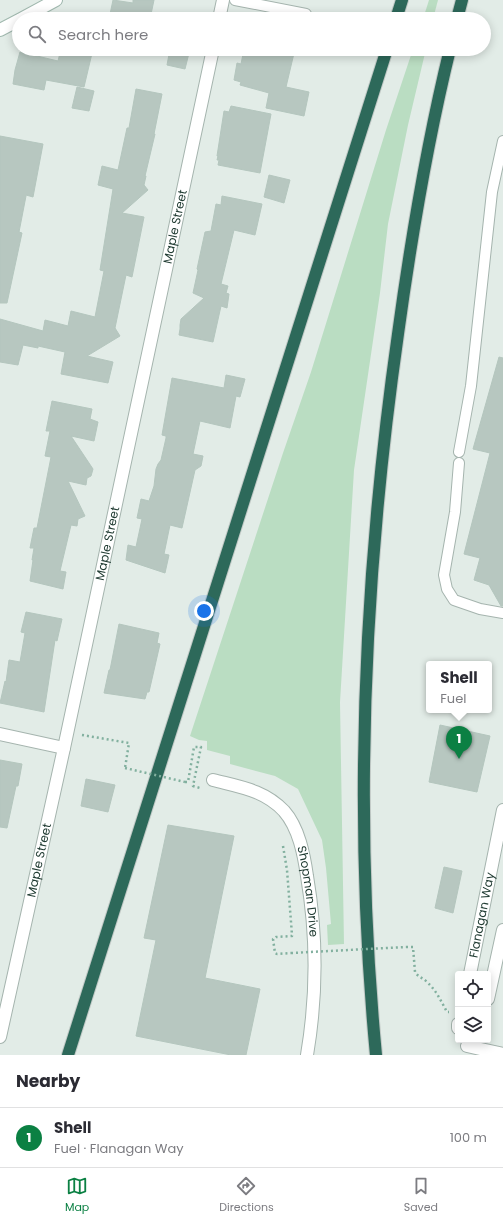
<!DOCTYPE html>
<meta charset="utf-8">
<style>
:root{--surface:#fff;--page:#f7f7f7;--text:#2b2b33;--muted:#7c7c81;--line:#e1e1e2;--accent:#0b8043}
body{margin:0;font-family:Poppins,sans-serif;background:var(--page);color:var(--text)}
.controls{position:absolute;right:12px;bottom:12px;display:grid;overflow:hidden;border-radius:4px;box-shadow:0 2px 10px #0003}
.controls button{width:36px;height:36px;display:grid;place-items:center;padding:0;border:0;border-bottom:1px solid var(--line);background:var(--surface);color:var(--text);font:20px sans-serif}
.you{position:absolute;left:204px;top:611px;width:14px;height:14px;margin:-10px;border:3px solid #fff;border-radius:50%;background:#1a73e8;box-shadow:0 0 0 6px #1a73e833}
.badge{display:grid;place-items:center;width:26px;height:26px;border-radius:50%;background:var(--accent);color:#fff;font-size:13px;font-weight:700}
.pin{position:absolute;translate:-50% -33px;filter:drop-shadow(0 1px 2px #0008)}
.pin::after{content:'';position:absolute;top:21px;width:14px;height:12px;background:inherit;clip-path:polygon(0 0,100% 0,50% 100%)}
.popup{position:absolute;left:426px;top:661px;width:66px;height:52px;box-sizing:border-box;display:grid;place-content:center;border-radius:4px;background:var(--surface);filter:drop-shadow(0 1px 3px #0005);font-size:13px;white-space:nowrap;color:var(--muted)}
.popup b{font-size:15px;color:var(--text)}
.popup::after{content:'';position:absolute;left:50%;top:100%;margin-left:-8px;border:8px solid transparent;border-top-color:var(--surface)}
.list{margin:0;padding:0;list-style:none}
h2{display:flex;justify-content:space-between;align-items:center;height:52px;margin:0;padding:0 16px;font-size:17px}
h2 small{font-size:13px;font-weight:400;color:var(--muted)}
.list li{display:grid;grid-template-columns:26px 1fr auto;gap:12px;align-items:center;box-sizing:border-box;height:60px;padding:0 16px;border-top:1px solid var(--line)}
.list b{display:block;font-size:15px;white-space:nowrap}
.list p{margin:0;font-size:13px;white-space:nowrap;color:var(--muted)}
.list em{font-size:13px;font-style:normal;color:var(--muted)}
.icon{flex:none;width:22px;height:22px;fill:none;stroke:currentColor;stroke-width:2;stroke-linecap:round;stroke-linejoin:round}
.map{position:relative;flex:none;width:503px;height:1055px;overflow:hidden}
.search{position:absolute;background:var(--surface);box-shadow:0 2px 10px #0003;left:12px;right:12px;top:12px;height:44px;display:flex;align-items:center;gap:10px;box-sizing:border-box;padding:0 14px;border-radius:22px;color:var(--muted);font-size:15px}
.sheet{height:112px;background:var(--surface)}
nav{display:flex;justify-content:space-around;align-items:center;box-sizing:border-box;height:56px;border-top:1px solid var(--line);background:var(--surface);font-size:11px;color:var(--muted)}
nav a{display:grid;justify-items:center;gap:2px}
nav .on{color:var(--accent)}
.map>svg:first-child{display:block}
.green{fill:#baddc2}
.building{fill:#b7c7c0;stroke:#b4c6be}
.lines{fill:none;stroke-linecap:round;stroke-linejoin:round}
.lane-casing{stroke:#a5b4ae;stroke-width:12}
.street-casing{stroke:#a5b4ae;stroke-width:14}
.secondary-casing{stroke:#a0b8ae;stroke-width:14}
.highway-casing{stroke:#c1c9c6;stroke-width:14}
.path{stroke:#82b09f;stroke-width:2.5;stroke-dasharray:2 3;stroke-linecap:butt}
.lane{stroke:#fff;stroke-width:10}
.street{stroke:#fff;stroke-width:12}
.secondary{stroke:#fff;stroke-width:12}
.highway{stroke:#2d695a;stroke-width:12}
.path-bridge{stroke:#82b09f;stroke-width:2.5;stroke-dasharray:2 3;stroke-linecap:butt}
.labels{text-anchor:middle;stroke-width:3;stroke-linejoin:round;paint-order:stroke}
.street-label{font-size:12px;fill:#223d34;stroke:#f2f9f5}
</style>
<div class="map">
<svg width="503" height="1055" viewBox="0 0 503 1055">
<rect width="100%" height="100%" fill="#e2ece7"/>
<g class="green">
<polygon points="429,0 438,0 433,19 423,19"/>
<polygon points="413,49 426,49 408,125 388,224 380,293 354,470 340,702 344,944 328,945 327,925 331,924 326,868 322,840 298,789 275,776 230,764 230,756 207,750 207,741 199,740 190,736 283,453 311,372 386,130"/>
</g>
<g class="building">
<polygon points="113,0 133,3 133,0 154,0 150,19 109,19"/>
<polygon points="61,49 93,49 84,87 46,80 44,90 13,84 15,70 20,52 58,61"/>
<polygon points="170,49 190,49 185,69 167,65"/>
<polygon points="244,49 295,49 286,87 309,92 304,116 266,108 269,93 240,85 241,82 234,80 237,63 241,64"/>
<polygon points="77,87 94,91 89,111 72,108"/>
<polygon points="136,89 162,94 154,134 155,134 145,176 146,176 144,185 148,190 122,213 144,217 132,277 126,275 115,328 120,336 87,356 113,362 108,383 61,374 65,352 38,346 38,348 23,345 18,365 0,362 0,319 43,331 45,320 68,326 71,311 95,317 104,271 100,270 113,189 98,185 102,166 118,170 127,128 129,128"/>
<polygon points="231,106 271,114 260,173 218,165 219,160 217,160 218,156 217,156 224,111 229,112"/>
<polygon points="0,136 43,144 33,197 26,195 26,196 19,232 22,233 7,303 0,303"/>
<polygon points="269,175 290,180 284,203 264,197"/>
<polygon points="222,196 262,204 255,235 234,230 221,284 228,286 226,293 229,294 227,308 221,306 213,342 179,335 180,329 180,325 181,319 204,298 193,293 198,270 197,269 205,232 211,231 216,204 221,205"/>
<polygon points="499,357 503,358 503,606 501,606 489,585 474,580 480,558 464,554 490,453 473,449"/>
<polygon points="226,375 245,379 240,397 236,396 230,428 200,421 193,454 203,456 201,466 195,470 182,528 170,525 164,554 169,555 165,573 126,560 128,545 136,547 142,519 137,518 141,499 149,501 154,486 156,469 158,464 161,460 166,438 166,436 162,435 172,378 224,388"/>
<polygon points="52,401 92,409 90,419 98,422 94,441 71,436 93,469 91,476 87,478 86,485 68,481 85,516 78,519 77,526 71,525 60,571 66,572 63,589 30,581 33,560 32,560 34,548 30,548 34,528 37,528 51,457 45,456 50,431 46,431"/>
<polygon points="26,612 62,619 57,641 55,640 44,712 0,703 5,681 6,682 9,660 20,662 25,633 21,632"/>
<polygon points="119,624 159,633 157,643 160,644 149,692 147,692 145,699 104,693 109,670 110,670"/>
<polygon points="440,725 490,736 477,792 429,782"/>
<polygon points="0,760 22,764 18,786 16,786 7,828 0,827"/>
<polygon points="86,779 115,785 108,812 81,806"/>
<polygon points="168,825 234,836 205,978 260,989 246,1055 231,1055 136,1036 156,940 144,938"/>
<polygon points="444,867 462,871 453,913 435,908"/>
</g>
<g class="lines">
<g class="lane-casing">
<g id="lane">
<polyline points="235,0 306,14"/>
<polyline points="459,452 471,386 492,192 503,141"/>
<polyline points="459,463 455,512 444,575 447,589 454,600 480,609 503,613"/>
</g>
</g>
<g class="street-casing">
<g id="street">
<polyline points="219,19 223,0"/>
<polyline points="0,734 64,748"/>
<path id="s1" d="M213,780C240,787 264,790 284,811C299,828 304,855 307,876C317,935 317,996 307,1055"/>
<path id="s2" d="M470,974L503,810"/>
<polyline points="488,999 503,930"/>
<polyline points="458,1024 458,1028"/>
<path id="s3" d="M0,1037L64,748L213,49"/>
<polyline points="467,1046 503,1054"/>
</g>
</g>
<g class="secondary-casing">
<g id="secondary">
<polyline points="21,19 56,0"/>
<polyline points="0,30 19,20"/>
</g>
</g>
<g class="highway-casing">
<g id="highway">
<polyline points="396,19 402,0"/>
<polyline points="457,19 462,0"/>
<polyline points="68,1055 387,49"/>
<path d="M376,1055C353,815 364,572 398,334C411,239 427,143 450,49"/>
</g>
</g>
<g class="path">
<polyline points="82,735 129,743 125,768"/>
<polyline points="185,782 188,782 194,747 201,747 193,786 200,788"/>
<polyline points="283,846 287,870 292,935 292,936 276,937 273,939 275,953 277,954 291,953"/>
<path d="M406,947H413L415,972C418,977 423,978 427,982C436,990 441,1001 447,1012H449"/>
</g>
<use href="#lane" class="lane"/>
<use href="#street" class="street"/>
<use href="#secondary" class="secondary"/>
<use href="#highway" class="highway"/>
<g class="path-bridge">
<polyline points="125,768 185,782"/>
<polyline points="291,953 406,947"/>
</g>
</g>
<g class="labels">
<g class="street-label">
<text dy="4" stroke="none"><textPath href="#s3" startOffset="829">Maple Street</textPath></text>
<text dy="4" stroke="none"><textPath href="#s3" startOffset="505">Maple Street</textPath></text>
<text dy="4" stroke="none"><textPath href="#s3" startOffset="181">Maple Street</textPath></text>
<text dy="4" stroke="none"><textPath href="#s1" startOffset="164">Shopman Drive</textPath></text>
<text dy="4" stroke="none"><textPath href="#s2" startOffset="60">Flanagan Way</textPath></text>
</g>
</g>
</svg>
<div class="controls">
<button><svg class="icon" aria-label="locate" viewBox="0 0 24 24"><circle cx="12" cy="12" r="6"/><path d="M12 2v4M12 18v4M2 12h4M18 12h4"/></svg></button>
<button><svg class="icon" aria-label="layers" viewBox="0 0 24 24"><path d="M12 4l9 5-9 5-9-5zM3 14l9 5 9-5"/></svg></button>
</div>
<div class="you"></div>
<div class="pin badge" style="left:459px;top:759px">1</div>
<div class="popup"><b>Shell</b>Fuel</div>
<div class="search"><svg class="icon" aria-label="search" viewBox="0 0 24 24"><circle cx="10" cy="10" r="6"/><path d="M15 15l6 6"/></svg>Search here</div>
</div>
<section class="sheet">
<h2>Nearby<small></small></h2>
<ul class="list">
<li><span class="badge">1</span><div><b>Shell</b><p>Fuel · Flanagan Way</p></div><em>100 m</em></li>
</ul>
</section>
<nav>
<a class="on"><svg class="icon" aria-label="map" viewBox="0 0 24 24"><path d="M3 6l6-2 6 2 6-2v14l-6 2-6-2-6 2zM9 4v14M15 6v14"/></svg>Map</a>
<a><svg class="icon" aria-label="directions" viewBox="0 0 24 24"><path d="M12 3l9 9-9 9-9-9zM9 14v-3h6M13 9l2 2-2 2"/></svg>Directions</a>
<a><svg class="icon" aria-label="saved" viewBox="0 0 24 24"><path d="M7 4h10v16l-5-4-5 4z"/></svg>Saved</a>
</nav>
